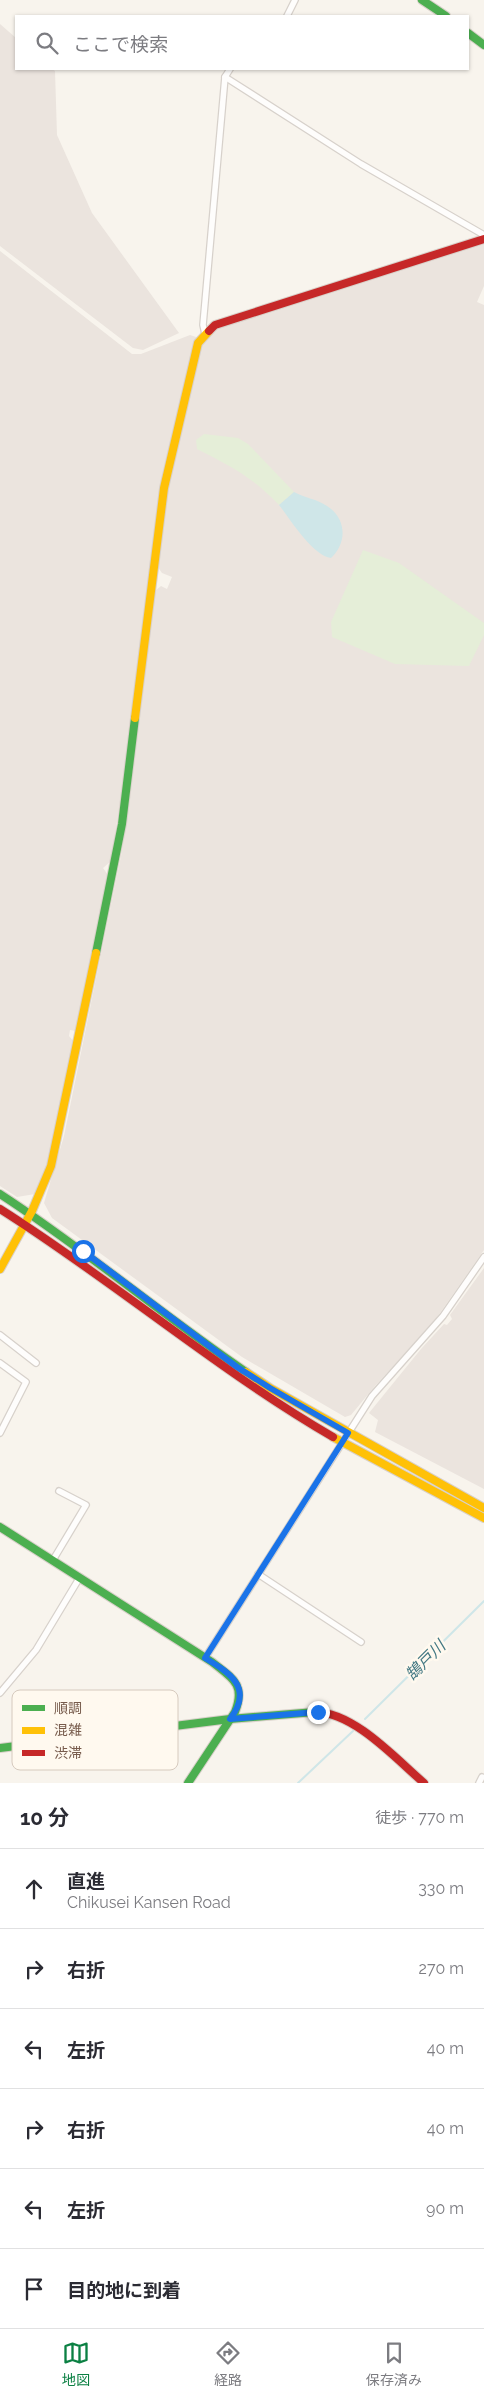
<!DOCTYPE html>
<html lang="ja">
<meta charset="utf-8">
<style>
:root{--surface:#fff;--page:#f2f2f3;--text:#2b2b33;--muted:#7c7c81;--line:#e1e1e2;--accent:#0b8043}
body{margin:0;font-family:Raleway,"Noto Sans JP",sans-serif;background:var(--page);color:var(--text)}
.stop{position:absolute;width:15px;height:15px;margin:-11px;border:4px solid #1a73e8;border-radius:50%;background:#fff}
.stop.end{background:#1a73e8;border-color:#fff;box-shadow:0 1px 5px #0008}
.list{margin:0;padding:0;list-style:none}
h2{display:flex;justify-content:space-between;align-items:center;height:65px;margin:0;padding:0 20px;font-size:21px}
h2 small{font-size:16px;font-weight:400;color:var(--muted)}
.list li{display:grid;grid-template-columns:32px 1fr auto;gap:15px;align-items:center;box-sizing:border-box;height:80px;padding:0 20px;border-top:1px solid var(--line)}
.list b{display:block;font-size:19px;white-space:nowrap}
.list p{margin:0;font-size:16px;white-space:nowrap;color:var(--muted)}
.list em{font-size:16px;font-style:normal;color:var(--muted)}
.icon{flex:none;width:28px;height:28px;fill:none;stroke:currentColor;stroke-width:2;stroke-linecap:round;stroke-linejoin:round}
.map{position:relative;flex:none;width:484px;height:1783px;overflow:hidden}
.search{position:absolute;background:var(--surface);box-shadow:0 1px 4px #0004;left:15px;right:15px;top:15px;height:55px;display:flex;align-items:center;gap:12px;box-sizing:border-box;padding:0 18px;border-radius:0px;color:var(--muted);font-size:19px}
.sheet{height:545px;background:var(--surface)}
nav{display:flex;justify-content:space-around;align-items:center;box-sizing:border-box;height:70px;border-top:1px solid var(--line);background:var(--surface);font-size:14px;color:var(--muted)}
nav a{display:grid;justify-items:center;gap:2px}
nav .on{color:var(--accent)}
.map>svg:first-child{display:block}
.industrial{fill:#ebe4de}
.green{fill:#e5eed8}
.water{fill:#cfe6e8}
.lines{fill:none;stroke-linecap:round;stroke-linejoin:round}
.stream{stroke:#cfe6e8;stroke-width:2}
.street-casing{stroke:#d7d1cb;stroke-width:8}
.fast-casing{stroke:#d8d0c9;stroke-width:10}
.slow-casing{stroke:#d8d0c9;stroke-width:10}
.jam-casing{stroke:#d8d0c9;stroke-width:10}
.street{stroke:#fefdfc;stroke-width:5.5}
.fast{stroke:#4caf50;stroke-width:8}
.slow{stroke:#ffc107;stroke-width:8}
.jam{stroke:#c62828;stroke-width:8}
.route{stroke:#1a73e8;stroke-width:6}
.labels{text-anchor:middle;stroke-width:5;stroke-linejoin:round;paint-order:stroke}
.water-label{font-size:16px;font-style:italic;fill:#437883;stroke:#fff9ef}
.key{fill:#fff9ef;stroke:#d6cabe;stroke-width:1}
.key-label{font-size:14px;fill:#775b4c}
</style>
<div class="map">
<svg width="484" height="1783" viewBox="0 0 484 1783">
<rect width="100%" height="100%" fill="#f8f4ed"/>
<g class="industrial">
<polygon points="0,24 16,38 16,69 52,69 55,71 57,135 92,213 179,333 143,350 133,348 0,246"/>
<polygon points="484,242 484,286 477,302 484,305 484,1250 433,1323 375,1386 351,1415 345,1417 242,1357 52,1218 44,1203 64,1136 121,856 129,806 155,591 161,586 167,589 172,577 162,573 157,566 162,525 169,479 199,349 212,332 225,323 440,258"/>
<polygon points="0,251 132,354 141,354 190,335 196,337 163,471 126,763 111,861 103,868 108,875 76,1031 70,1030 69,1036 74,1042 59,1115 45,1172 35,1194 17,1197 0,1186"/>
<polygon points="484,1268 484,1489 375,1432 378,1420 369,1413 421,1349 444,1324 447,1325 452,1319 450,1315"/>
</g>
<g class="green">
<path d="M204,434L238,438L248,444L294,492L279,505C251,476 232,467 197,449L196,440Z"/>
<polygon points="363,550 399,563 484,623 484,635 469,666 395,664 332,637 331,622"/>
</g>
<path class="water" d="M294,492C305,498 317,499 327,506C346,518 348,542 331,558C313,556 290,519 279,505Z"/>
<g class="lines">
<g class="stream">
<polyline points="365,1719 484,1601"/>
<polyline points="298,1783 353,1731"/>
</g>
<g class="street-casing">
<g id="street">
<polyline points="287,16 295,0"/>
<polyline points="225,77 361,164 484,235"/>
<polyline points="205,334 203,325 225,77 230,69"/>
<polyline points="0,1335 36,1363"/>
<polyline points="0,1363 26,1382 0,1433"/>
<polyline points="53,1560 86,1505 59,1491"/>
<polyline points="258,1574 361,1642"/>
<polyline points="205,1658 372,1396 443,1316 484,1257"/>
<polyline points="0,1693 36,1650 80,1577"/>
<polyline points="479,1783 482,1777"/>
</g>
</g>
<g class="fast-casing">
<g id="fast">
<polyline points="422,0 446,16"/>
<polyline points="468,33 484,45"/>
<polyline points="96,953 122,824 135,718"/>
<path d="M0,1194C85,1249 162,1315 246,1372"/>
<path d="M0,1527L212,1662C232,1678 246,1684 235,1712L188,1783"/>
<polyline points="0,1748 230,1719 315,1712"/>
</g>
</g>
<g class="slow-casing">
<g id="slow">
<polyline points="135,718 164,488 198,343 209,331"/>
<polyline points="0,1269 32,1211 51,1166 96,953"/>
<polyline points="246,1372 270,1388 484,1508"/>
<polyline points="333,1437 484,1518"/>
</g>
</g>
<g class="jam-casing">
<g id="jam">
<polyline points="209,331 215,325 484,239"/>
<path d="M0,1209C114,1281 216,1369 333,1437"/>
<path d="M315,1712C354,1712 396,1759 424,1783"/>
</g>
</g>
<use href="#street" class="street"/>
<use href="#fast" class="fast"/>
<use href="#slow" class="slow"/>
<use href="#jam" class="jam"/>
</g>
<g class="lines">
<path class="route" d="M83,1251L237,1367L270,1388L348,1433L205,1658C230,1673 254,1688 230,1719L318,1712"/>
</g>
<g class="labels">
<g class="water-label">
<text transform="translate(425 1660) rotate(-45)" y="6">鵠戸川</text>
</g>
</g>
<rect x="12" y="1690" width="166" height="80" rx="8" class="key"/>
<rect x="22" y="1705" width="23" height="6" fill="#4caf50"/>
<rect x="22" y="1727" width="23" height="7" fill="#ffc107"/>
<rect x="22" y="1750" width="23" height="6" fill="#c62828"/>
<g class="key-label">
<text x="54" y="1713">順調</text>
<text x="54" y="1735">混雑</text>
<text x="54" y="1758">渋滞</text>
</g>
</svg>
<div class="stop" style="left:83px;top:1251px"></div>
<div class="stop end" style="left:318px;top:1712px"></div>
<div class="search"><svg class="icon" aria-label="search" viewBox="0 0 24 24"><circle cx="10" cy="10" r="6"/><path d="M15 15l6 6"/></svg>ここで検索</div>
</div>
<section class="sheet">
<h2>10 分<small>徒歩 · 770 m</small></h2>
<ul class="list">
<li><svg class="icon" aria-label="ahead" viewBox="0 0 24 24"><path d="M12 20V5M6 11l6-6 6 6"/></svg><div><b>直進</b><p>Chikusei Kansen Road</p></div><em>330 m</em></li>
<li><svg class="icon" aria-label="right" viewBox="0 0 24 24"><path d="M7 20v-9h11M14 6l5 5-5 5"/></svg><div><b>右折</b></div><em>270 m</em></li>
<li><svg class="icon" aria-label="left" viewBox="0 0 24 24"><path d="M17 20v-9H6M10 6l-5 5 5 5"/></svg><div><b>左折</b></div><em>40 m</em></li>
<li><svg class="icon" aria-label="right" viewBox="0 0 24 24"><path d="M7 20v-9h11M14 6l5 5-5 5"/></svg><div><b>右折</b></div><em>40 m</em></li>
<li><svg class="icon" aria-label="left" viewBox="0 0 24 24"><path d="M17 20v-9H6M10 6l-5 5 5 5"/></svg><div><b>左折</b></div><em>90 m</em></li>
<li><svg class="icon" aria-label="arrive" viewBox="0 0 24 24"><path d="M6 21V4h12l-3 4 3 4H6"/></svg><div><b>目的地に到着</b></div></li>
</ul>
</section>
<nav>
<a class="on"><svg class="icon" aria-label="map" viewBox="0 0 24 24"><path d="M3 6l6-2 6 2 6-2v14l-6 2-6-2-6 2zM9 4v14M15 6v14"/></svg>地図</a>
<a><svg class="icon" aria-label="directions" viewBox="0 0 24 24"><path d="M12 3l9 9-9 9-9-9zM9 14v-3h6M13 9l2 2-2 2"/></svg>経路</a>
<a><svg class="icon" aria-label="saved" viewBox="0 0 24 24"><path d="M7 4h10v16l-5-4-5 4z"/></svg>保存済み</a>
</nav>
